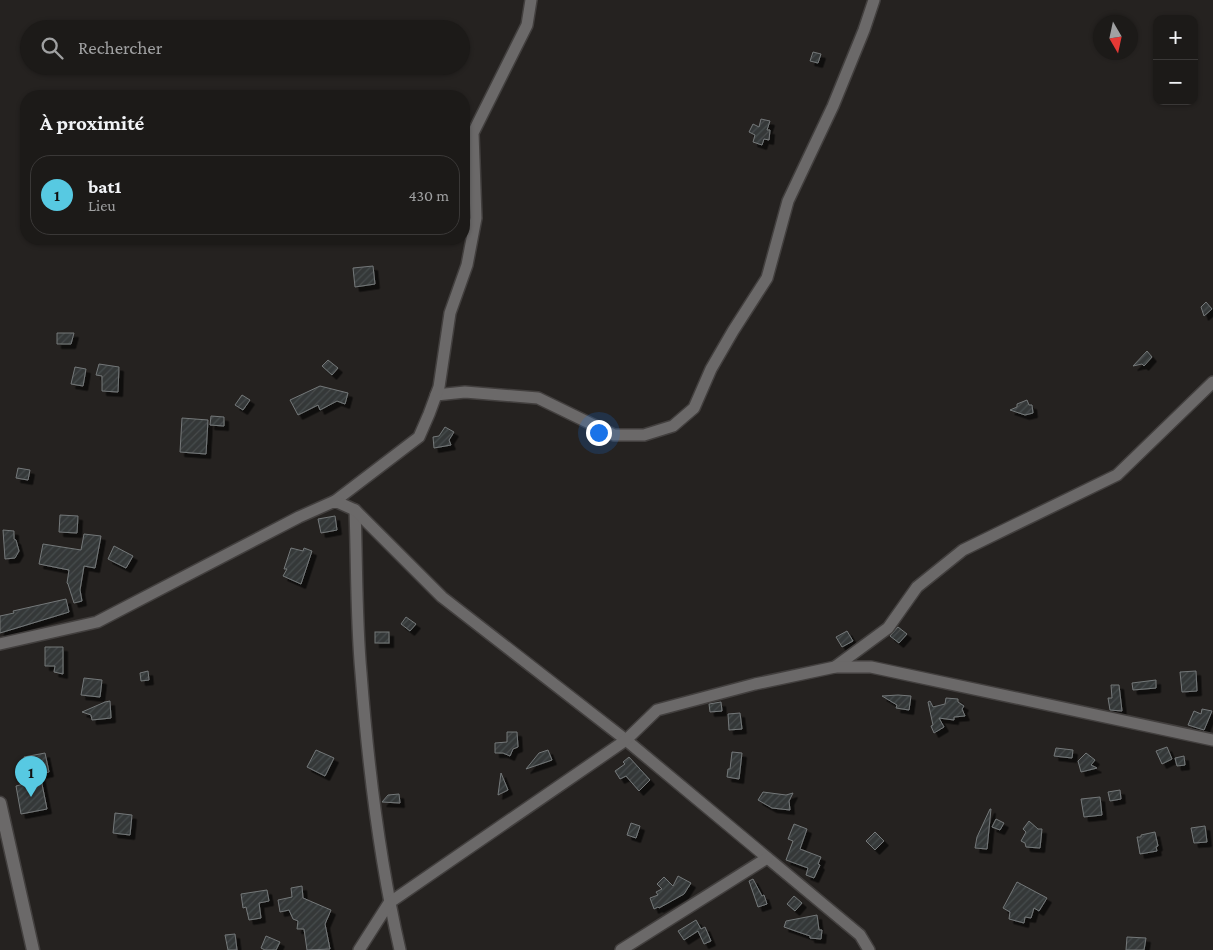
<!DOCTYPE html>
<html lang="fr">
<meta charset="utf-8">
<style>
:root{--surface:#1c1a18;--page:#292725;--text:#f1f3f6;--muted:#a0a1a2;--line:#3a3837;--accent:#57c9e2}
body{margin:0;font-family:"Crimson Pro",serif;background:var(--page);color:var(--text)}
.controls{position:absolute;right:15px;top:15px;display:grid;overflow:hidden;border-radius:10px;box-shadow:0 1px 4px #0004}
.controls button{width:45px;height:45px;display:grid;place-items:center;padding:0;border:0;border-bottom:1px solid var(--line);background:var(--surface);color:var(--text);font:25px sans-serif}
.compass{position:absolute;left:1093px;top:15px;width:45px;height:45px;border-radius:50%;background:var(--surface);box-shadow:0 1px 4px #0004;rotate:171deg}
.you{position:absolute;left:598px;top:432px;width:18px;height:18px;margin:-12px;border:4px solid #fff;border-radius:50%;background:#1a73e8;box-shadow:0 0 0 8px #1a73e833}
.badge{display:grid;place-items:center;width:32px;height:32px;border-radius:50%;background:var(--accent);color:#111;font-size:16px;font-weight:700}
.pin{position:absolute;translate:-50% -41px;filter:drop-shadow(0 1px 2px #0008)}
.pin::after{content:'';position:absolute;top:26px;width:18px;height:15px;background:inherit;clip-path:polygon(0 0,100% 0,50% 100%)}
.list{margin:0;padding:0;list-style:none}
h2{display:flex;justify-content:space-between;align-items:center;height:65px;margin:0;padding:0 20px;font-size:21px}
h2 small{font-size:16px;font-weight:400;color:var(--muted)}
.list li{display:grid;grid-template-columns:32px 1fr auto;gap:15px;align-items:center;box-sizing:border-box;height:80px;margin:0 10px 10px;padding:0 10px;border:1px solid var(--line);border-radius:20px}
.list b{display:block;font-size:19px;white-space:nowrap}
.list p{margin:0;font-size:16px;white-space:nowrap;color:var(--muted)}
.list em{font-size:16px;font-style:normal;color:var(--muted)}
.icon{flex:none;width:28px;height:28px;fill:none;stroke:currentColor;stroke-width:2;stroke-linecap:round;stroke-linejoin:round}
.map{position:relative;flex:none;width:1213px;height:950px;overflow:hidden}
.search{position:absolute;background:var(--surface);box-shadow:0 1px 4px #0004;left:20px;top:20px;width:450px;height:55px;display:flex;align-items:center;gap:12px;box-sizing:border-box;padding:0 18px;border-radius:28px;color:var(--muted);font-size:19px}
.panel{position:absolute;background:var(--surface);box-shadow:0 1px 4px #0004;left:20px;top:90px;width:450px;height:155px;border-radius:20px}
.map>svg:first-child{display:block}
.building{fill:url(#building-hatch);stroke:#747879;filter:url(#shadow)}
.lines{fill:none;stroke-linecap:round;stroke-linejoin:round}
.minor-casing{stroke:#423f3e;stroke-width:14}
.tertiary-casing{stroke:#423f3e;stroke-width:15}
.minor{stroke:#6b6969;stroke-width:11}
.tertiary{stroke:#6b6969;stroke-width:12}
</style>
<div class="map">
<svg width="1213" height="950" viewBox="0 0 1213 950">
<defs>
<pattern id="building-hatch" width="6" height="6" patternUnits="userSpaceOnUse" patternTransform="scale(1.25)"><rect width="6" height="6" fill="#343839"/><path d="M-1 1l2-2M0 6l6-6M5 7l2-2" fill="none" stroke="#484c4c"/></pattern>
<filter id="shadow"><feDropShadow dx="4.5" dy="4.5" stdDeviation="0" flood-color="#0009"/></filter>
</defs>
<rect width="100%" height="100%" fill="#252220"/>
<g class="building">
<polygon points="813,52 821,54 818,63 810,61"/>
<polygon points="761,119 770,121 767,130 770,130 769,140 764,139 762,145 753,142 755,135 749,132 753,124 759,127"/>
<polygon points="373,266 375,284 355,287 353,268"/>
<polygon points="1206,302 1212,309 1204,316 1201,307"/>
<polygon points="57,333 74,333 71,344 57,344"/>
<polygon points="1147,351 1152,357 1144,366 1142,364 1133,366"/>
<polygon points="328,360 338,368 332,375 322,366"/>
<polygon points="99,364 119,367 118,392 102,391 102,376 96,375"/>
<polygon points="75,367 86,369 83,386 71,384"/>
<polygon points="320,386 348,393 345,404 337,401 320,410 318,405 298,415 290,400"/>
<polygon points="242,395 250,400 243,410 235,405"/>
<polygon points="1027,400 1029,405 1032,405 1033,413 1025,415 1010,410 1017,407 1017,404"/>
<polygon points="211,416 224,417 224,426 210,425"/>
<polygon points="182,418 208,420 206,454 180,452"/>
<polygon points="445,427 454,432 449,440 451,445 434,448 433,437 439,436"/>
<polygon points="18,468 30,470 28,480 16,478"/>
<polygon points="60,515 78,516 77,533 59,532"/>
<polygon points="335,516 337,530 321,533 318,519"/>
<polygon points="3,530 14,531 14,539 16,540 19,551 15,558 5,559"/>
<polygon points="84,534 101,536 95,568 84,566 80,590 82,601 74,603 68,584 67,583 69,570 39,564 43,544 81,550"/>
<polygon points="114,546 133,556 126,568 108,559"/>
<polygon points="291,548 303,551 304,548 312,551 301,584 283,576 287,569 284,569"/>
<polygon points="66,599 69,612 0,633 0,616 14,613 13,611"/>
<polygon points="406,617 416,624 410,631 401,624"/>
<polygon points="898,627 907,634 899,643 890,636"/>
<polygon points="847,631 853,641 842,647 836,637"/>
<rect x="375" y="632" width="14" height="11"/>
<polygon points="45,647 63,647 63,674 54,672 55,666 45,666"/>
<polygon points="148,671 149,680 141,681 140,673"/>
<polygon points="1196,671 1197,691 1182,692 1180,672"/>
<polygon points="84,678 102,680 100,697 81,695"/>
<polygon points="1156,680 1156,688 1133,690 1132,683"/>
<polygon points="1111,685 1119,685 1122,711 1110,710 1108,698 1112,698"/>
<polygon points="898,695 911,696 909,710 896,708 897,705 882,696"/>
<polygon points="946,698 958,699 958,702 964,706 962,709 965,716 954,717 954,720 939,718 944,727 934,733 931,726 933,725 928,702 930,701 933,707 945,704"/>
<polygon points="110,701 111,718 92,720 91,715 82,712 105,702"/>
<polygon points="721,702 722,711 710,712 709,704"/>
<polygon points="1202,709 1212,711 1204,730 1188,725 1194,711 1201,714"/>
<polygon points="740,713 742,729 729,730 728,714"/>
<polygon points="507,732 517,732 518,747 513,749 510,756 503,753 495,753 495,743 507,742"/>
<polygon points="1167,747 1172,759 1162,764 1156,751"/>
<polygon points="1056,748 1073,750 1072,758 1054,756"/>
<polygon points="316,750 334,758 325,776 307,767"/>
<polygon points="548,750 552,760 526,769 539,753"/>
<polygon points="732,752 742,753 739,779 727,777 728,769 730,769"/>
<polygon points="45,753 49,772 40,774 47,809 21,814 16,786 28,783 24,757"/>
<polygon points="1086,753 1095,760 1091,765 1097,768 1081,772 1078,761"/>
<polygon points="1184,756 1185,765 1177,766 1175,758"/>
<polygon points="629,757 650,780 639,791 626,776 620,779 615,771 625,764 623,762"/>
<polygon points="501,773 508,790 498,795"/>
<polygon points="1120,790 1121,799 1110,801 1108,792"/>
<polygon points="763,792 786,795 793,793 789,801 790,810 772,808 758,800"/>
<polygon points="399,794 400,803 382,802 388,795"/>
<polygon points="1100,797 1102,815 1084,817 1081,799"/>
<polygon points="990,809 991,809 987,849 975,848 977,837"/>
<polygon points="115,813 132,815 130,835 113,833"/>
<polygon points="996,819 1004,823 1000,830 992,827"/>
<polygon points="1029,821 1038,829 1042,829 1040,848 1026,847 1025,843 1021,841 1026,832 1023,829"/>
<polygon points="631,823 640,826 636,838 627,835"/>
<polygon points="794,824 807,829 800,849 821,857 818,864 820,865 814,878 806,875 808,868 786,860 793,841 788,839"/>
<polygon points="1205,826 1207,842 1194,843 1191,828"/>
<polygon points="875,832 884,841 875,850 866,841"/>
<polygon points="1155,832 1158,846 1156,847 1157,851 1140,854 1137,837 1141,837 1141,835"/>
<polygon points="678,876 691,883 684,894 659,908 658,907 654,909 650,898 658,895 656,892 662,889 657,884 664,877 673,886"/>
<polygon points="753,879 762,896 764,895 767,904 758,907 749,881"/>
<polygon points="1017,882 1047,898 1039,911 1034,908 1031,918 1025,917 1024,923 1009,919 1010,912 1003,908"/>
<polygon points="302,886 303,898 331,910 325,924 330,949 307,950 304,929 297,929 298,921 293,919 289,910 280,912 278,900 292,897 291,888"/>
<polygon points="267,890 269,901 259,903 261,918 249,920 246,907 243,908 241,894"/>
<polygon points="794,896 802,903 795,911 787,904"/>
<polygon points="817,915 819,930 822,930 821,939 810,938 810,936 784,927 786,921"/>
<polygon points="696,920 701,929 705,927 711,941 704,944 698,931 684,940 678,931"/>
<polygon points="235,934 237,950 228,950 225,935"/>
<polygon points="266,936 280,942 276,950 265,950 261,948"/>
<polygon points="1127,937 1146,938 1144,950 1126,950"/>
</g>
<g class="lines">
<g class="minor-casing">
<g id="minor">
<polyline points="436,395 465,392 538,398 614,435 644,435 673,426 694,408 711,369 733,331 767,278 788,201 833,106 864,30 874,0"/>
<polyline points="335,501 419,437 429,414 439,387 450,313 467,265 476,218 473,133 527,25 531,0"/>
<path d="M355,510C357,564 356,619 361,673C368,766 379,859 400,950"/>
<polyline points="0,644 97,622 299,517 335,501 355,510 442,597 626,740 860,935 869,950"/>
<polyline points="835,667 888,628 917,587 963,550 1117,475 1213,382"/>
<polyline points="359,950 389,903 626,740 657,710 755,684 835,667 871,667 1213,740"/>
<polyline points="621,950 767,858"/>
</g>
</g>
<g class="tertiary-casing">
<polyline id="tertiary" points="0,803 33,950"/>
</g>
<use href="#minor" class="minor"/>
<use href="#tertiary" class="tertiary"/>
</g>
</svg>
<div class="controls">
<button>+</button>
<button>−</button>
</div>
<svg class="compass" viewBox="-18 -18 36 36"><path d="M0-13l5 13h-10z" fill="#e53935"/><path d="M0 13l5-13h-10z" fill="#a0a1a2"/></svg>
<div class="you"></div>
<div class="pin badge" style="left:31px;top:797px">1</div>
<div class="search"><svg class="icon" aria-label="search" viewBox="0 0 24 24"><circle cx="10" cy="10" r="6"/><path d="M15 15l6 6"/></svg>Rechercher</div>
<section class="panel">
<h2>À proximité<small></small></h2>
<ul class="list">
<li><span class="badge">1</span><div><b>bat1</b><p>Lieu</p></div><em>430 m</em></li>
</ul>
</section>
</div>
